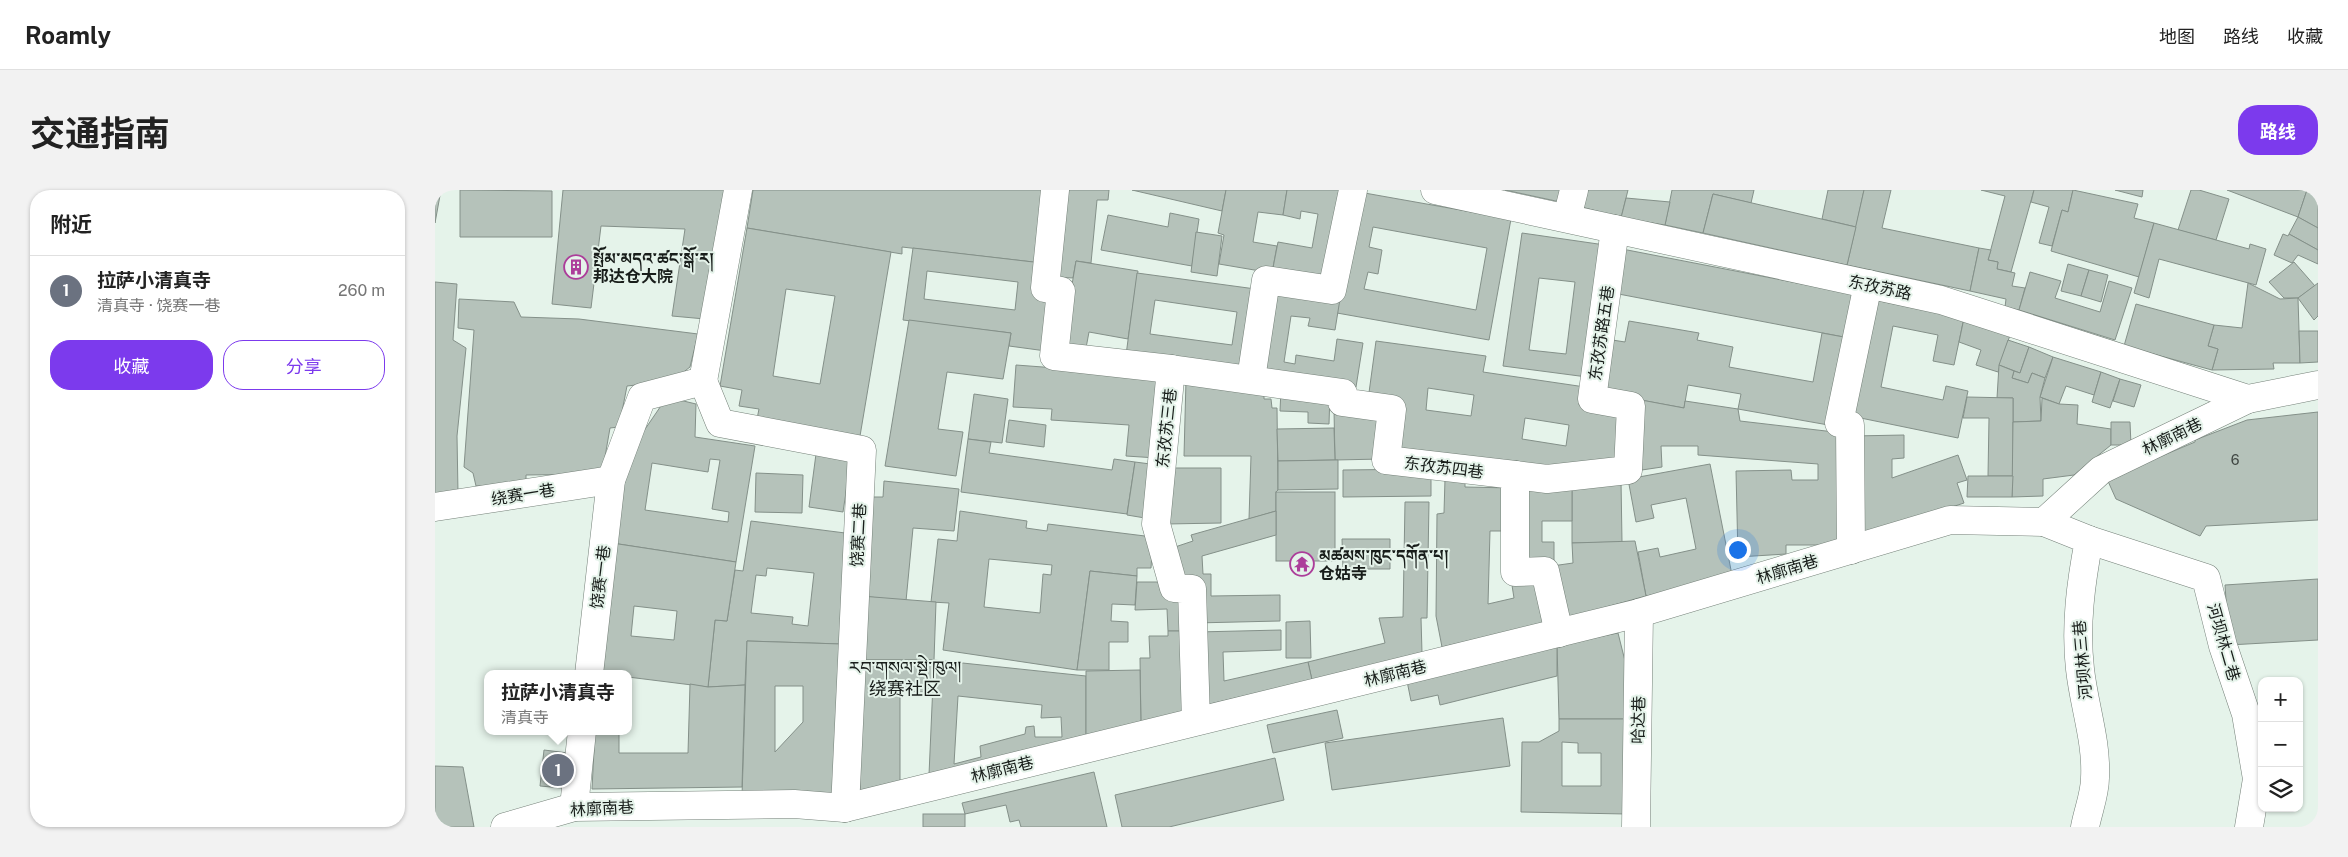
<!DOCTYPE html>
<html lang="zh">
<meta charset="utf-8">
<style>
:root{--surface:#fff;--page:#f2f2f2;--text:#222;--muted:#767676;--line:#e0e0e0;--accent:#7c3aed}
body{margin:0;font-family:"Public Sans","Noto Sans SC","Noto Serif Tibetan",sans-serif;background:var(--page);color:var(--text)}
.controls{position:absolute;right:15px;bottom:15px;display:grid;overflow:hidden;border-radius:10px;box-shadow:0 1px 4px #0004}
.controls button{width:45px;height:45px;display:grid;place-items:center;padding:0;border:0;border-bottom:1px solid var(--line);background:var(--surface);color:var(--text);font:25px sans-serif}
.you{position:absolute;left:1302px;top:359px;width:18px;height:18px;margin:-12px;border:4px solid #fff;border-radius:50%;background:#1a73e8;box-shadow:0 0 0 8px #1a73e833}
.badge{display:grid;place-items:center;width:32px;height:32px;border-radius:50%;background:var(--accent);color:#fff;font-size:16px;font-weight:700}
.pin{position:absolute;translate:-50% -50%;border:2px solid #fff;box-shadow:0 1px 5px #0006}
.popup{position:absolute;left:49px;top:480px;width:148px;height:65px;box-sizing:border-box;display:grid;place-content:center;border-radius:10px;background:var(--surface);filter:drop-shadow(0 1px 4px #0005);font-size:16px;white-space:nowrap;color:var(--muted)}
.popup b{font-size:19px;color:var(--text)}
.popup::after{content:'';position:absolute;left:50%;top:100%;margin-left:-10px;border:10px solid transparent;border-top-color:var(--surface)}
.list{margin:0;padding:0;list-style:none}
h2{display:flex;justify-content:space-between;align-items:center;height:65px;margin:0;padding:0 20px;font-size:21px}
h2 small{font-size:16px;font-weight:400;color:var(--muted)}
.list li{display:grid;grid-template-columns:32px 1fr auto;gap:15px;align-items:center;box-sizing:border-box;height:70px;padding:0 20px;border-top:1px solid var(--line)}
.list b{display:block;font-size:19px;white-space:nowrap}
.list p{margin:0;font-size:16px;white-space:nowrap;color:var(--muted)}
.list em{font-size:16px;font-style:normal;color:var(--muted)}
.actions{display:flex;gap:10px;padding:15px 20px}
.actions a{flex:1;padding:11px 0;border:1px solid var(--accent);border-radius:20px;text-align:center;font-size:18px;color:var(--accent)}
.actions .main{background:var(--accent);color:#fff}
.icon{flex:none;width:28px;height:28px;fill:none;stroke:currentColor;stroke-width:2;stroke-linecap:round;stroke-linejoin:round}
.map{position:relative;flex:none;width:1883px;height:637px;overflow:hidden;border-radius:20px}
header{display:flex;align-items:center;gap:30px;box-sizing:border-box;height:70px;padding:0 25px;background:var(--surface);border-bottom:1px solid var(--line)}
header strong{font-size:24px}
nav{display:flex;gap:28px;margin-inline-start:auto;font-size:18px}
.intro{display:flex;align-items:center;justify-content:space-between;box-sizing:border-box;height:120px;padding:0 30px}
h1{margin:0;font-size:35px}
.button{padding:12px 22px;border-radius:20px;background:var(--accent);color:#fff;font-size:18px;font-weight:700}
main{display:flex;gap:30px;padding:0 30px}
aside{flex:1;background:var(--surface);border-radius:20px;box-shadow:0 1px 4px #0004}
.map>svg:first-child{display:block}
.building{fill:#b5c2ba;stroke:#849089;fill-rule:evenodd}
.lines{fill:none;stroke-linecap:round;stroke-linejoin:round}
.street-casing{stroke:#758179;stroke-width:29}
.street{stroke:#fff;stroke-width:28}
.labels{text-anchor:middle;stroke-width:4;stroke-linejoin:round;paint-order:stroke}
.number-label{font-size:14px;fill:#3f4642}
.poi-label{font-size:16px;font-weight:bold;fill:#181d1a;stroke:#e5f3ea;text-anchor:start}
.street-label{font-size:16px;fill:#181d1a;stroke:#e5f3ea}
.neighbourhood-label{font-size:18px;fill:#181d1a;stroke:#e5f3ea}
</style>
<header>
<strong>Roamly</strong>
<nav><a>地图</a><a>路线</a><a>收藏</a></nav>
</header>
<div class="intro"><h1>交通指南</h1><a class="button">路线</a></div>
<main>
<aside>
<h2>附近<small></small></h2>
<ul class="list">
<li><span class="badge" style="background:#6b7280">1</span><div><b>拉萨小清真寺</b><p>清真寺 · 饶赛一巷</p></div><em>260 m</em></li>
</ul>
<div class="actions"><a class="main">收藏</a><a>分享</a></div>
</aside>
<div class="map">
<svg width="1883" height="637" viewBox="0 0 1883 637">
<rect width="100%" height="100%" fill="#e5f3ea"/>
<g class="building">
<polygon points="0,0 6,0 0,33"/>
<polygon points="25,0 117,1 117,47 25,47"/>
<polygon points="128,0 292,0 270,129 237,126 250,39 166,36 156,118 117,114"/>
<polygon points="318,0 615,0 607,73 467,57 467,64 312,38"/>
<polygon points="624,0 674,0 673,10 662,10 656,73 641,71 638,88 618,87"/>
<polygon points="697,0 791,0 787,21"/>
<polygon points="791,0 852,0 848,25 823,22 818,52 842,56 837,83 784,74 789,45 783,43"/>
<polygon points="852,0 910,0 893,93 837,83 843,52 877,58 883,24 866,21 865,29 848,25"/>
<polygon points="1070,0 1133,0 1130,13"/>
<polygon points="1144,0 1193,0 1186,28 1140,15"/>
<polygon points="1237,0 1319,0 1316,13 1278,4 1268,43 1230,35"/>
<polygon points="1393,0 1429,0 1421,37 1387,29"/>
<polygon points="1429,0 1456,0 1447,38 1544,58 1535,101 1412,75"/>
<polygon points="1546,0 1599,0 1576,82 1562,79 1563,72 1553,70 1570,6"/>
<polygon points="1599,0 1638,0 1633,22 1627,20 1617,56 1604,53 1614,17 1596,12"/>
<polygon points="1638,0 1703,14 1699,28 1719,33 1704,87 1616,61 1627,20 1633,22"/>
<polygon points="1680,0 1708,0 1707,7"/>
<polygon points="1756,0 1764,0 1794,9 1781,50 1743,40"/>
<polygon points="1792,0 1872,0 1863,27"/>
<polygon points="1872,0 1883,0 1883,38 1863,27"/>
<path d="M924,2L1076,29L1054,150L902,123ZM938,37L1052,58L1041,120L929,99L933,82L943,84L947,60L934,57Z"/>
<polygon points="1278,4 1421,37 1412,75 1268,43"/>
<polygon points="1191,8 1235,12 1230,35 1186,28"/>
<polygon points="735,23 764,29 757,76 666,60 673,25 733,37"/>
<polygon points="1863,27 1883,38 1883,60 1854,44"/>
<polygon points="1719,33 1814,59 1815,54 1831,59 1821,95 1724,69 1714,108 1699,103"/>
<path d="M312,38L456,62L425,246L322,229L324,219L304,216L307,200L285,196ZM351,99L400,106L385,194L338,186Z"/>
<polygon points="761,42 787,46 782,86 756,82"/>
<path d="M1087,43L1170,55L1152,187L1068,176ZM1104,88L1140,92L1131,164L1094,160Z"/>
<polygon points="1848,44 1853,46 1854,44 1883,60 1883,74 1863,65 1857,73 1839,65"/>
<path d="M478,58L607,73L617,110L611,161L574,156L576,143L468,130ZM492,81L583,92L580,120L489,109Z"/>
<polygon points="1182,58 1424,105 1414,148 1173,102"/>
<polygon points="1544,58 1556,60 1553,70 1563,72 1562,79 1580,83 1577,96 1590,98 1584,120 1570,117 1571,109 1535,101"/>
<polygon points="641,71 703,81 693,149 654,142 651,158 627,154"/>
<polygon points="1859,72 1880,96 1863,108 1849,108 1834,92"/>
<polygon points="1633,74 1654,80 1646,106 1626,101"/>
<polygon points="1654,80 1673,85 1666,112 1646,106"/>
<polygon points="1595,82 1626,91 1620,108 1665,122 1674,91 1697,98 1680,150 1584,120"/>
<path d="M702,83L828,100L817,181L691,165ZM720,110L802,122L797,155L715,144Z"/>
<polygon points="0,92 22,94 18,150 31,158 22,246 23,303 0,306"/>
<polygon points="1813,93 1845,109 1863,108 1865,173 1838,173 1839,179 1777,180 1783,159 1773,156 1779,135 1807,138"/>
<polygon points="1883,93 1883,126 1879,130 1863,108"/>
<polygon points="831,97 905,109 900,140 873,136 875,128 856,126 849,172 860,174 861,165 899,171 902,149 928,153 921,197 819,181"/>
<polygon points="24,109 79,112 86,127 144,129 263,144 255,177 237,191 192,196 184,237 175,238 167,284 91,285 91,295 41,296 38,283 29,277 39,140 23,138"/>
<polygon points="1435,109 1529,128 1519,175 1498,171 1503,145 1458,136 1446,197 1508,210 1511,196 1533,201 1523,248 1411,225"/>
<polygon points="1701,114 1779,135 1773,156 1783,159 1777,180 1689,156"/>
<polygon points="1529,128 1575,145 1563,182 1541,175 1546,160 1524,152"/>
<polygon points="474,130 576,143 568,189 512,182 503,239 528,242 521,286 450,276"/>
<polygon points="1194,131 1264,143 1262,150 1298,157 1294,177 1378,192 1387,143 1414,148 1399,236 1303,219 1306,204 1253,195 1249,218 1162,202 1171,149 1190,152"/>
<polygon points="1864,141 1883,141 1883,172 1865,173"/>
<polygon points="1573,150 1594,157 1585,183 1564,175"/>
<path d="M941,151L1051,166L1048,182L1150,197L1195,222L1187,276L1115,287L955,265L962,214L933,210ZM993,198L1039,205L1036,226L991,220ZM1090,228L1134,235L1131,256L1087,249Z"/>
<polygon points="1594,157 1618,167 1610,188 1597,183 1593,193 1577,188 1579,181 1585,183"/>
<polygon points="1618,167 1666,182 1659,205 1631,196 1624,214 1605,207"/>
<polygon points="581,175 728,186 722,268 691,266 694,235 616,230 617,219 578,217"/>
<polygon points="1564,175 1579,181 1577,188 1593,193 1597,183 1610,188 1605,207 1606,231 1578,232 1578,208 1562,208"/>
<polygon points="1666,182 1685,189 1675,218 1657,212"/>
<polygon points="1685,189 1706,195 1699,217 1678,211"/>
<polygon points="751,190 829,197 829,209 836,209 837,218 842,218 843,300 841,302 841,321 814,329 816,266 749,266"/>
<polygon points="846,199 895,202 894,234 873,233 873,222 845,221"/>
<polygon points="539,204 573,209 567,253 533,249"/>
<path d="M232,207L261,214L260,247L320,256L301,372L177,353L189,270ZM275,269L285,270L277,319L294,322L293,332L210,320L217,273L273,282Z"/>
<polygon points="1532,207 1578,208 1578,286 1553,286 1554,228 1528,228"/>
<polygon points="1607,208 1624,214 1643,215 1642,234 1676,239 1676,255 1639,285 1608,289 1608,306 1577,307 1578,232 1606,231"/>
<polygon points="1201,209 1249,218 1250,211 1303,219 1305,231 1408,243 1410,355 1351,355 1351,364 1303,367 1301,281 1356,280 1357,290 1383,290 1383,274 1263,265 1263,256 1226,256 1227,277 1200,281"/>
<polygon points="946,219 947,269 900,270 899,220"/>
<polygon points="1883,222 1883,330 1771,336 1765,346 1681,309 1672,289 1760,252 1760,250 1812,230"/>
<polygon points="574,230 611,235 609,257 571,252"/>
<polygon points="1676,232 1695,232 1696,255 1676,255"/>
<polygon points="899,238 900,270 843,271 842,239"/>
<polygon points="1469,245 1469,268 1457,269 1457,288 1523,265 1532,290 1522,293 1529,313 1429,346 1418,246"/>
<polygon points="533,249 556,252 554,263 677,280 679,269 700,272 692,324 526,302"/>
<polygon points="381,264 416,269 408,322 374,317"/>
<polygon points="900,270 903,270 903,299 843,300 843,271"/>
<polygon points="700,272 723,275 716,329 692,325"/>
<polygon points="1275,274 1298,390 1211,406 1203,362 1223,358 1225,367 1261,359 1251,308 1216,315 1219,328 1201,332 1193,289"/>
<polygon points="731,278 786,278 786,333 732,334"/>
<polygon points="996,279 996,306 908,307 908,280"/>
<polygon points="321,283 368,285 367,323 320,322"/>
<polygon points="1533,286 1578,286 1577,307 1532,307"/>
<polygon points="1010,289 1030,290 1030,297 1078,298 1078,341 1055,341 1053,414 1079,408 1076,389 1102,383 1109,434 1007,457 1001,426 1002,324 1009,323"/>
<polygon points="1186,290 1187,352 1137,353 1137,293"/>
<polygon points="449,291 524,299 519,341 478,338 471,411 426,406 437,307 448,307"/>
<polygon points="1085,293 1137,293 1137,331 1107,331 1107,352 1119,352 1119,376 1084,376"/>
<rect x="841" y="302" width="59" height="69"/>
<polygon points="970,312 994,312 992,428 986,428 987,463 877,490 873,472 950,453 944,428 968,427"/>
<path d="M525,321L592,331L591,338L612,341L613,334L718,347L716,378H702V386L655,381L642,480L508,460L514,413L496,412L503,349L522,351ZM554,369L617,375L616,385L608,384L605,423L549,417Z"/>
<polygon points="841,321 841,345 767,366 768,384 776,384 776,406 845,405 845,431 760,433 737,358 758,351 756,345"/>
<path d="M316,331L418,344L406,454L312,451L310,495L273,497L280,430L292,431L300,380L308,381ZM332,378L379,383L373,436L357,434L358,427L316,423L321,385L331,386Z"/>
<polygon points="907,349 955,349 955,379 908,379"/>
<polygon points="1200,351 1211,406 1128,429 1117,376 1138,373 1137,353"/>
<path d="M177,353L301,372L292,431L280,430L273,497L193,487V484L162,483ZM199,416L242,421L239,450L196,446Z"/>
<polygon points="655,381 702,386 700,415 677,414 676,431 693,432 693,452 674,452 674,480 642,480"/>
<polygon points="1883,389 1883,450 1794,455 1790,395"/>
<polygon points="702,392 731,392 755,406 756,441 733,441 732,419 700,420"/>
<polygon points="426,406 501,412 499,470 425,470"/>
<polygon points="875,431 876,468 851,468 851,432"/>
<polygon points="846,440 846,460 788,462 789,491 873,472 877,490 771,515 762,442"/>
<polygon points="733,441 756,441 758,525 706,537 705,468 715,468 714,446 733,446"/>
<polygon points="1183,443 1194,487 1193,529 1124,529 1122,455"/>
<path d="M312,451L406,454L402,609L307,606ZM340,496H368V532L340,562Z"/>
<polygon points="1122,455 1122,486 1005,515 1003,505 976,511 972,491"/>
<polygon points="425,470 499,470 499,502 465,502 465,602 425,602"/>
<path d="M499,470L651,486V549L494,585ZM523,506L607,515L606,528L626,527L627,547H600L599,536L591,537L590,544L545,556L546,567L519,574Z"/>
<polygon points="705,480 706,537 651,549 651,481"/>
<polygon points="255,494 273,497 310,495 307,597 157,599 160,541 184,541 184,563 253,563"/>
<polygon points="902,520 908,548 838,563 832,535"/>
<polygon points="1068,528 1075,576 897,600 890,553"/>
<path d="M1124,529H1193L1191,624L1086,622L1087,552H1104L1124,541ZM1127,552L1143,553V563H1166V596H1127Z"/>
<polygon points="109,560 141,564 138,599 105,596"/>
<polygon points="840,568 849,610 734,637 687,637 680,605"/>
<polygon points="0,576 28,577 39,637 0,637"/>
<polygon points="659,582 672,637 586,637 584,630 575,632 571,615 530,624 527,613"/>
<rect x="488" y="624" width="42" height="13"/>
</g>
<g class="lines">
<g class="street-casing">
<g id="street">
<polyline points="620,0 610,98 626,101 619,166 736,179 721,334 739,398 757,399 761,531"/>
<polyline points="1000,0 1506,110 1813,209 1883,195"/>
<polyline points="1132,28 1139,0"/>
<polyline points="736,179 908,203 907,212 957,219 951,270 1080,285 1080,382 1110,381 1124,443"/>
<polyline points="816,189 831,90 897,100 918,0"/>
<polyline points="268,191 285,233 427,260 410,618"/>
<polyline points="268,191 303,0"/>
<polyline points="1080,285 1112,289 1193,280 1196,216 1157,209 1180,39"/>
<polyline points="0,317 176,290"/>
<path d="M1609,332L1654,350C1646,392 1640,435 1645,479C1649,516 1662,551 1660,588C1660,604 1653,621 1650,637"/>
<polyline points="1654,350 1771,388 1788,456 1811,524 1822,589 1814,637"/>
<polyline points="1416,360 1415,235 1404,233 1433,94"/>
<polyline points="154,484 176,290 207,207 268,191"/>
<polyline points="139,617 147,541"/>
<polyline points="70,637 139,617 359,614 410,618 1204,423 1515,330 1609,332 1666,280 1813,209"/>
<polyline points="1201,637 1204,423"/>
</g>
</g>
<use href="#street" class="street"/>
</g>
<defs>
<g id="building-ring" transform="scale(1.25)"><circle r="9.5" fill="#e5f3ea" stroke="#ac3d9a" stroke-width="1.5"/><path d="M-4-6H4V6H1V3H-1V6H-4ZM-2.5-4.3h1.7v1.8h-1.7ZM.8-4.3h1.7v1.8H.8ZM-2.5-1h1.7V.8h-1.7ZM.8-1h1.7V.8H.8Z" fill="#ac3d9a"/></g>
<g id="temple-ring" transform="scale(1.25)"><circle r="9.5" fill="#e5f3ea" stroke="#ac3d9a" stroke-width="1.5"/><path d="M0-6L5-2H3V0L6.5 2.5H4V6H1.5V3h-3V6H-4V2.5H-6.5L-3 0V-2H-5Z" fill="#ac3d9a"/></g>
</defs>
<g fill-rule="evenodd">
<use href="#building-ring" x="141" y="77"/>
<use href="#temple-ring" x="867" y="374"/>
</g>
<g class="labels">
<g class="number-label">
<text x="1800" y="275">6</text>
</g>
<g class="poi-label">
<text x="158" y="74">སྤོམ་མདའ་ཚང་སྒོ་ར།<tspan x="158" dy="18">邦达仓大院</tspan></text>
<text x="884" y="371">མཚམས་ཁུང་དགོན་པ།<tspan x="884" dy="18">仓姑寺</tspan></text>
</g>
<g class="street-label">
<text transform="translate(1445 97) rotate(12)" y="6">东孜苏路</text>
<text transform="translate(1166 143) rotate(-82)" y="6">东孜苏路五巷</text>
<text transform="translate(731 238) rotate(-84)" y="6">东孜苏三巷</text>
<text transform="translate(1737 246) rotate(-26)" y="6">林廓南巷</text>
<text transform="translate(1009 277) rotate(7)" y="6">东孜苏四巷</text>
<text transform="translate(88 304) rotate(-9)" y="6">绕赛一巷</text>
<text transform="translate(423 345) rotate(-87)" y="6">饶赛二巷</text>
<text transform="translate(1352 379) rotate(-17)" y="6">林廓南巷</text>
<text transform="translate(165 387) rotate(-83)" y="6">饶赛一巷</text>
<text transform="translate(1789 452) rotate(74)" y="6">河坝林二巷</text>
<text transform="translate(1647 470) rotate(-95)" y="6">河坝林三巷</text>
<text transform="translate(960 483) rotate(-14)" y="6">林廓南巷</text>
<text transform="translate(1203 530) rotate(-89)" y="6">哈达巷</text>
<text transform="translate(567 579) rotate(-14)" y="6">林廓南巷</text>
<text transform="translate(167 618) rotate(-3)" y="6">林廓南巷</text>
</g>
<g class="neighbourhood-label">
<text x="470" y="484">རབ་གསལ་སྡེ་ཁུལ།<tspan x="470" dy="21">绕赛社区</tspan></text>
</g>
</g>
</svg>
<div class="controls">
<button>+</button>
<button>−</button>
<button><svg class="icon" aria-label="layers" viewBox="0 0 24 24"><path d="M12 4l9 5-9 5-9-5zM3 14l9 5 9-5"/></svg></button>
</div>
<div class="you"></div>
<div class="pin badge" style="left:123px;top:580px;background:#6b7280">1</div>
<div class="popup"><b>拉萨小清真寺</b>清真寺</div>
</div>
</main>
